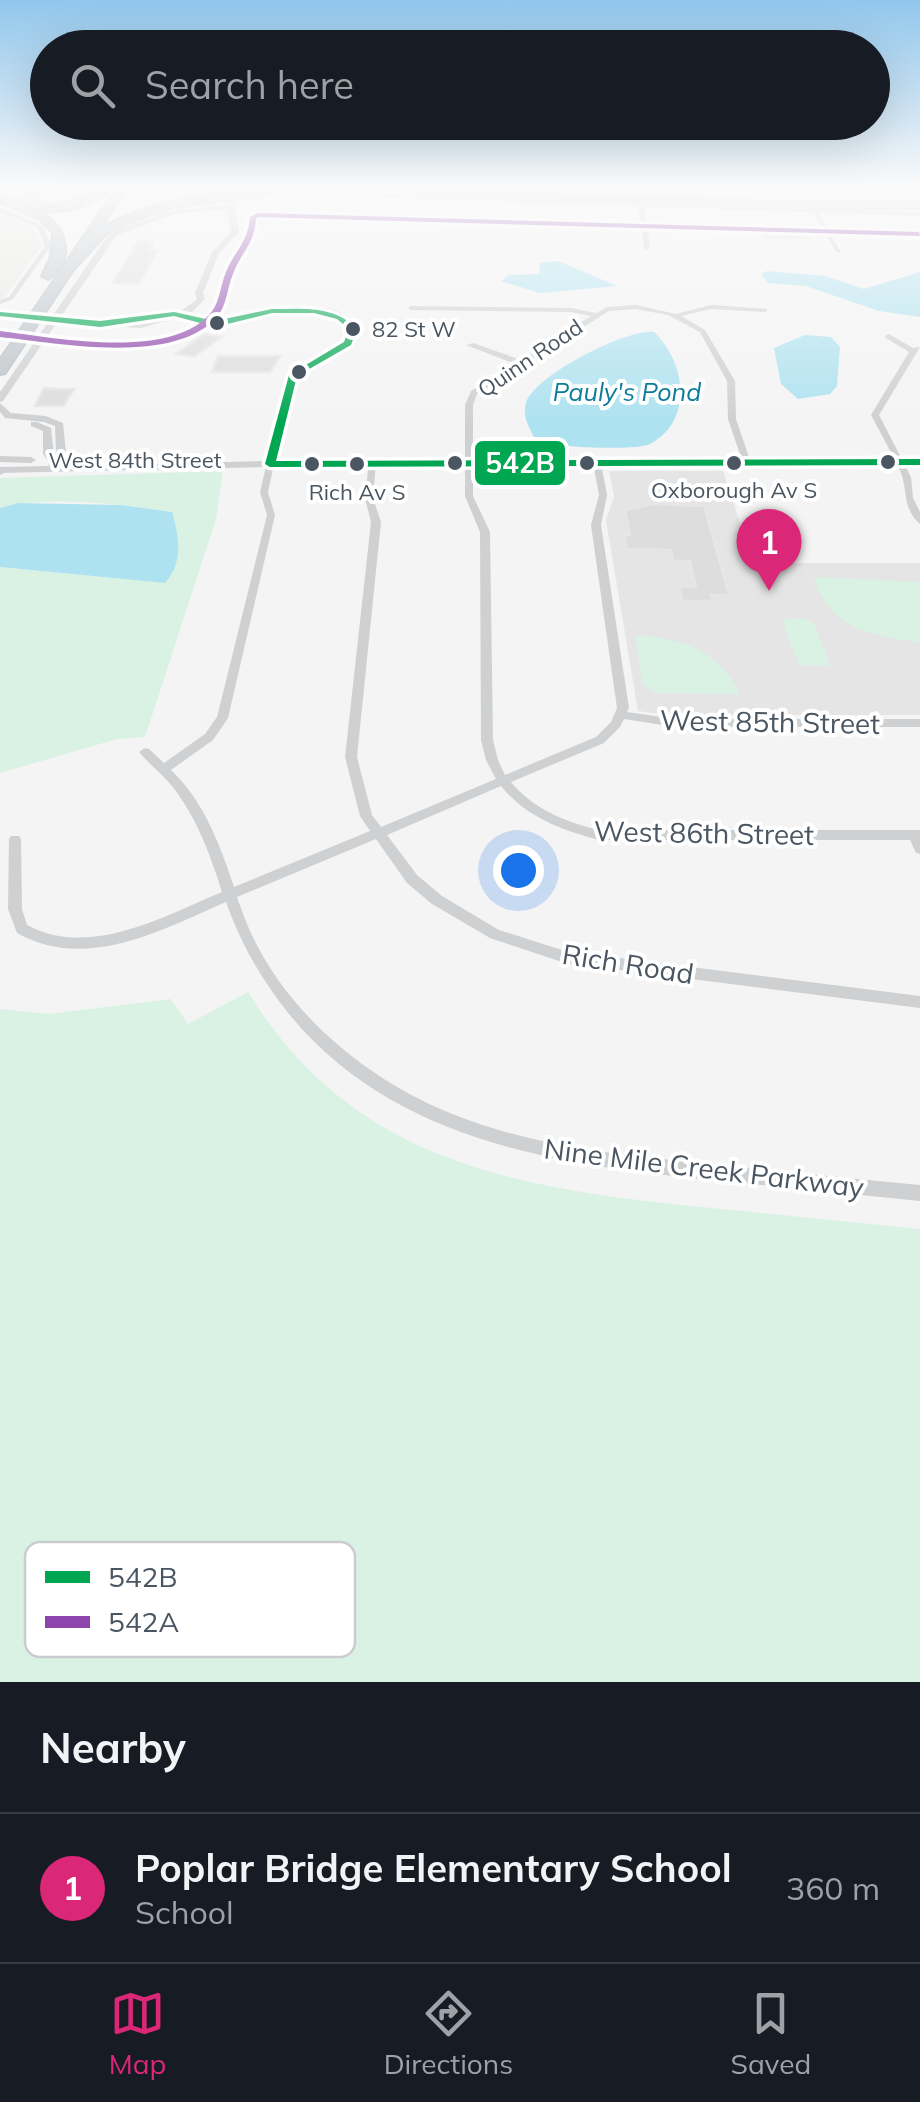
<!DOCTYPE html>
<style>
:root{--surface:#171b24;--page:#20242c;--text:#f1f3f6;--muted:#9ea1a6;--line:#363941;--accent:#db2777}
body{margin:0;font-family:Mulish,sans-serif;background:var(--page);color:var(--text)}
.you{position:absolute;left:518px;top:870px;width:35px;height:35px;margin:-25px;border:8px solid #fff;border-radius:50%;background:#1a73e8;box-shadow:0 0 0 15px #1a73e833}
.badge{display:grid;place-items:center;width:65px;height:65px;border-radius:50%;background:var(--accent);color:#fff;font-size:32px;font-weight:700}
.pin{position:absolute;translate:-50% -82px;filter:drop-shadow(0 2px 5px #0008)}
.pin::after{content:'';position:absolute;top:52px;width:35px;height:30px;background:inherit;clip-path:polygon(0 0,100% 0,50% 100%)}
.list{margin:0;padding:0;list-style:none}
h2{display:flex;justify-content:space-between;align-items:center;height:130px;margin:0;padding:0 40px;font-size:42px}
h2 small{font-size:32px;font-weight:400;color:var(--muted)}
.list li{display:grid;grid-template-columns:65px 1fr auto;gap:30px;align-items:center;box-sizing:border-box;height:150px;padding:0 40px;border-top:2px solid var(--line)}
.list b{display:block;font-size:38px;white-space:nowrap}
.list p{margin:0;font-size:32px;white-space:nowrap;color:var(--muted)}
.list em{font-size:32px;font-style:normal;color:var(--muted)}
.icon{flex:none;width:55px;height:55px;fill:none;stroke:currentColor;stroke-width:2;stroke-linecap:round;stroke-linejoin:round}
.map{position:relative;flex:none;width:920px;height:1682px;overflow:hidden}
.search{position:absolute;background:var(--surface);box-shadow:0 10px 40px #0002;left:30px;right:30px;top:30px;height:110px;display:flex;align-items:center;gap:25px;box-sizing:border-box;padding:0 35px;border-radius:55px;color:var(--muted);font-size:38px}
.sheet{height:280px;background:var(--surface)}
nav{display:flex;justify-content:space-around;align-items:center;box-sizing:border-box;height:140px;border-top:2px solid var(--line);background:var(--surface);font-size:28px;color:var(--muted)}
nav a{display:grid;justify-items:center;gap:5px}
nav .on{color:var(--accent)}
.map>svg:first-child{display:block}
.commercial{fill:#e8e7e3}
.education{fill:#e6e5e6}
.green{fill:#d9f2e3}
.water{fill:#aee2f0}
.building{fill:#ddddde;stroke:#e5e6e7;stroke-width:2.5}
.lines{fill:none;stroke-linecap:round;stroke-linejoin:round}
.motorway-casing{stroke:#b9bec3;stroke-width:4}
.minor{fill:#ced0d2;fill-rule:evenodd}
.tertiary{fill:#ced0d2;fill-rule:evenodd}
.secondary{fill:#ced0d4;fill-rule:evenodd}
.motorway{fill:#bec4c9;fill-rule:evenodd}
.tertiary-bridge-far1{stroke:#ced0d2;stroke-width:8}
.tertiary-bridge{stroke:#ced0d2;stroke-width:9}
.bus-1-casing{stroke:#fff;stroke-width:7}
.bus-2-casing{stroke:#fff;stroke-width:7}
.bus-1{fill:#00a651;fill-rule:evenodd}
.bus-2{fill:#8e44ad;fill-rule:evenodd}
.bus-dot{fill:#4a5661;stroke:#fff;stroke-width:4}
.labels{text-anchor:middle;stroke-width:8;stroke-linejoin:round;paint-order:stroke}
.far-bus-label{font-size:22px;fill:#4a5661;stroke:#fff}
.far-street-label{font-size:22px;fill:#4a5661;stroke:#fff}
.far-water-label{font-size:25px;font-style:italic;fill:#0c7c9b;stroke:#fff}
.street-label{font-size:28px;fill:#4a5661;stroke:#fff}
.key{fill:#fff;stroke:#c9ccd0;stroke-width:2.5}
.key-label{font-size:28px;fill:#4a5661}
.line-badge{stroke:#fff;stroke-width:4}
.badge-label{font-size:28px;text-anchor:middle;font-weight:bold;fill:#fff}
</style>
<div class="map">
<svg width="920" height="1682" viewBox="0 0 920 1682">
<rect width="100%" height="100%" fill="#f4f4f4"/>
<polygon class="commercial" points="0,214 32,226 42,246 0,303"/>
<polygon class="education" points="609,471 723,471 753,563 920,563 920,715 668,715 638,711 606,520 614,497"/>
<g class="green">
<path d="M223,471L216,519L145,737L117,739L0,773V567L165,583L172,512C118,504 53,495 0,508V478Z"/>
<path d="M814,577L920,582V642C872,637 829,628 814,577Z"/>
<polygon points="786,619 806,619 815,625 830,666 799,665 783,623"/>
<path d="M635,635C680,638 720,650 740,694L656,693L643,685Z"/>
<path d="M248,992C353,1163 517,1188 701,1207C774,1214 847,1222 920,1229V1682H0V1009L49,1014L171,999L188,1024Z"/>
</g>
<g class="water">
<polygon points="558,261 617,286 540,293 501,281 509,275 539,274 540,263"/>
<polygon points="767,271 825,276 864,289 920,272 920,317 879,311 806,286 768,283 761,274"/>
<path d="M654,332C685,361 695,420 650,444C636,451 547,448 535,439C529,427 522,416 526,403C535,375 626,329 654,332Z"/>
<polygon points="805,335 831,337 840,347 837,386 830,394 798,399 781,384 774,348"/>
<path d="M19,503L121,505L172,512C179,537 184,561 165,583L0,567V508Z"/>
</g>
<g class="building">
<polygon points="760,226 802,226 810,238 766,238"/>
<polygon points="138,241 153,241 149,250 158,250 139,283 113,283"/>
<polygon points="204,334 221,337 194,357 176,354"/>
<polygon points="218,356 280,356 270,372 212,372"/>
<polygon points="44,388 56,389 74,389 63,406 35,406"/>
<polygon points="655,504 704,506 729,595 711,595 713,601 682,601 679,587 696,587 690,561 674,561 671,550 627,549 624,535 630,535 625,510"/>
</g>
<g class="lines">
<g class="motorway-casing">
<g id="motorway">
<path d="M34,188H46L33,200C64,216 82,188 111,188C89,207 62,216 34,208C64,222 79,257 48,279L42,276L51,257L53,232L40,219L0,202V195L30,207L21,200Z"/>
<path d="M117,188H127L100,229C165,193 241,188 314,188L174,207L126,223L106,234L73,270L5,373L0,374V360Z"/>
<polygon points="357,188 755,201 920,202 920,208 755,207"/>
</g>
</g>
<g class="minor">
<polygon points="641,203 644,205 650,248 647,250 644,248 638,205"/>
<polygon points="0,208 43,226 51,246 13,299 0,304 0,300 9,297 45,246 38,228 0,212"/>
<polygon points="813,211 818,212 841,253 836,252"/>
<path d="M636,305L676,314L711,305L767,309V311L765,312L711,309L681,316L705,330L735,381L736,419L751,463L747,466L743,463L728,419L727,381L700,332L668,315L636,309L609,311L477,394L473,405V496L490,532L493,740L498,760L505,775L596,737L611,722L617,708L591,525L599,495L593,463L597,460L601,463L607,495L601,525L629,708L627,712L676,719H920V727H676L624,719L620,727L604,743L511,782C533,809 566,822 599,830H920V854L916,853L910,840H599C562,830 526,817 501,786L387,835L417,875L442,896L499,930L565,951L920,996V1008L565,963L490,938L432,904L407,883L376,839L237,897C243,914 249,931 258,947C299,1025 380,1088 463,1118C545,1149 636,1157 724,1165C789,1172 855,1179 920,1185V1201C857,1195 794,1188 731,1182C570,1166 398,1147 289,1014C261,979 241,944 226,902C161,930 87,972 17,933L8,909L9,839L11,836H19L21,839L22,909L27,925C90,959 164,916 222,892C210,854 197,818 172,786C162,774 149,764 139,752L145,748L149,749L164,763L205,734L217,717L267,515L260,492L267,462L274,464L268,492L275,515L228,718L213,740L171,770C204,801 220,845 234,887L370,831L360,816L345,757L371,522L365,498L369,461L376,463L373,498L381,522L357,757L372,815L381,827L496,779L486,760L481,740L480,532L465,496V405L471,391L515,364L466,345L473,343L521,360L591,316L571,312L411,310L408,308L411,306L571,308L596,313L607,307Z"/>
<path d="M889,334L913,348L920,347L879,415L911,477L913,498L920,512V524C902,508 908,492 901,473C892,453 881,434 871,415L909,352L886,338L885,336Z"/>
</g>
<g class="tertiary">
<path d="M303,191L920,212V216L303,195L251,197L234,204L239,232L219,253L203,293L205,299L190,314L184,315C194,319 204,322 215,322C250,321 321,290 349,319C353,323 354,328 357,333L351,345L297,376L276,461L920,459V465L270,467L0,473V467L48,466L50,463L43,454V431L31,426V422H37L51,428L54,455L56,452L55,426L44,422L5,418L0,412V403L11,413L46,416L63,423L66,452L59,466L266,461L289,375L344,341L349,333L342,321L329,314L313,312L293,313L220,327L196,325L175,318L141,328L85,325L81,323L85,321C125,322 167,326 197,299L195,293L212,252L231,232L227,209L176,214L117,235L3,401L0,402V392L111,231L175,210L226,205L250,193Z"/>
<polygon points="0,456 31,457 36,460 31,463 0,462"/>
</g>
<polygon class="secondary" points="0,467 7,467 9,470 0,475"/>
<use href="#motorway" class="motorway"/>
<polyline class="tertiary-bridge-far1" points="0,314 60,320"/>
<polyline class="tertiary-bridge" points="37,318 85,323"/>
<g class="bus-1-casing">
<path id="bus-1" d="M272,309C303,309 334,305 357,329L351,345L297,376L276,461L920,459V465L270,467L265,464L289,375L344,342L349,329L337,319L314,313H272L215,327L174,316L100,327L0,316V312L100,321L174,312L215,321Z"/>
</g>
<g class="bus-2-casing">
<path id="bus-2" d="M258,213L919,232L920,236L259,217L256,218C255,244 241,252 233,274C227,288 227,305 217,317C173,366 58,343 0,337V331C56,338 167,360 209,315C220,304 220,286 226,272C235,250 248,243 250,217Z"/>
</g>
<use href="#bus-1" class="bus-1"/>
<use href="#bus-2" class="bus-2"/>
</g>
<linearGradient id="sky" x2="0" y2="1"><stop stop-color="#91c6eb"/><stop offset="0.44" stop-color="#fafafa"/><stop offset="1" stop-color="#fafafa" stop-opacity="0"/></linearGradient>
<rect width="920" height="424" fill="url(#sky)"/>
<g class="bus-dot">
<circle cx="217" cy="323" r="9"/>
<circle cx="353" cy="329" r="9"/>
<circle cx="299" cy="372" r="9"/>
<circle cx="888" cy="462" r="9"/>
<circle cx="455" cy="463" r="9"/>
<circle cx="587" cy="463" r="9"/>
<circle cx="734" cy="463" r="9"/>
<circle cx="312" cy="464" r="9"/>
<circle cx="357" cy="464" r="9"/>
</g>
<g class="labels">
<g class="far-bus-label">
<text x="372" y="337" text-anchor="start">82 St W</text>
<text x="734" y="498">Oxborough Av S</text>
<text x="357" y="500">Rich Av S</text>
</g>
<g class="far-street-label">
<text transform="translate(530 358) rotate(-34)" y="8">Quinn Road</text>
<text x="135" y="468">West 84th Street</text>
</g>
<g class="far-water-label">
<text x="627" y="401">Pauly's Pond</text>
</g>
<g class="street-label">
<text transform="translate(770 722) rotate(1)" y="10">West 85th Street</text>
<text transform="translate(704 833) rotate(1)" y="10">West 86th Street</text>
<text transform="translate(628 964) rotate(9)" y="10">Rich Road</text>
<text transform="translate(704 1168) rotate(7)" y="10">Nine Mile Creek Parkway</text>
</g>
</g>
<rect x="25" y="1542" width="330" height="115" rx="15" class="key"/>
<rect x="45" y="1571" width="45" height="12" fill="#00a651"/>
<rect x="45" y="1616" width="45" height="12" fill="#8e44ad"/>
<g class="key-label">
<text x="108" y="1587">542B</text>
<text x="108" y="1632">542A</text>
</g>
<rect class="line-badge" x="473" y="439" width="94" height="48" rx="10" fill="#00a651"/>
<g class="badge-label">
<text x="520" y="473">542B</text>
</g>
</svg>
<div class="you"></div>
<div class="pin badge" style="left:769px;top:591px">1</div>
<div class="search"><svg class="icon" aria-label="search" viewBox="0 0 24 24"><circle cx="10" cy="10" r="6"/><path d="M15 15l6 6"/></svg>Search here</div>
</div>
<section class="sheet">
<h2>Nearby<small></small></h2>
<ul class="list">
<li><span class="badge">1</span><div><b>Poplar Bridge Elementary School</b><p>School</p></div><em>360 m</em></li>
</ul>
</section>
<nav>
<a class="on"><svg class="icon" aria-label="map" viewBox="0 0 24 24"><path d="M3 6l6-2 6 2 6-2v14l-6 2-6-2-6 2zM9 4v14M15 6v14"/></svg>Map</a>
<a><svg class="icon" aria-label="directions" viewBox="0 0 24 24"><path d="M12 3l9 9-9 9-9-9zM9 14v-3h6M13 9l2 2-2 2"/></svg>Directions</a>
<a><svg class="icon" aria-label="saved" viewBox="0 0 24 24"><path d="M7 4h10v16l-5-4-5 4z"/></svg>Saved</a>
</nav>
